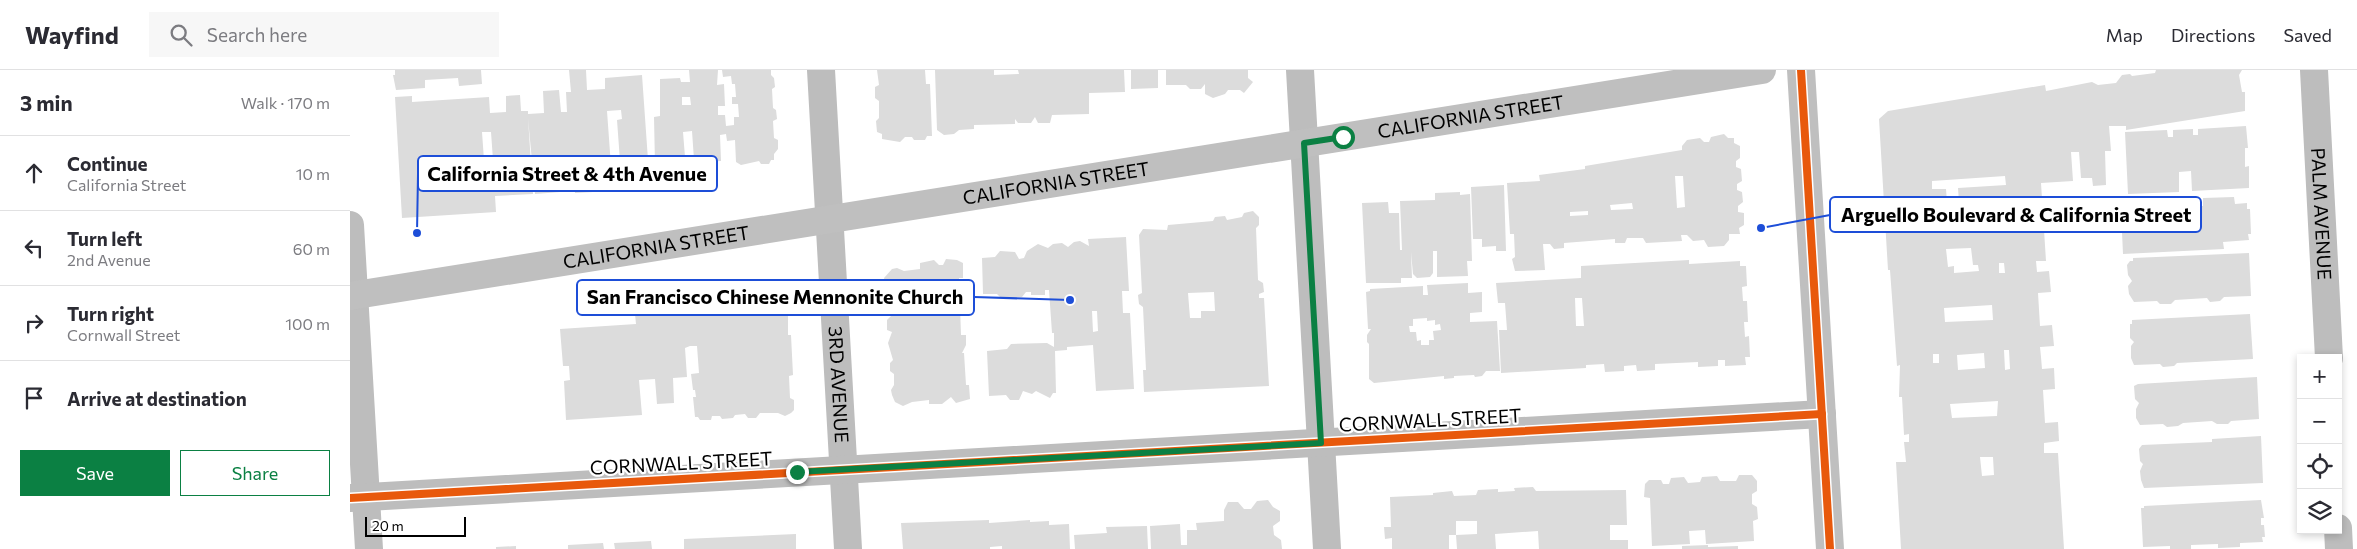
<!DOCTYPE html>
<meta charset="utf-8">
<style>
:root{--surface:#fff;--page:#f7f7f7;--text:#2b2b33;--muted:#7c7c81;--line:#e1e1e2;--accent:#0b8043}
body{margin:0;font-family:Commissioner,sans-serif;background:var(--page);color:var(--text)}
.controls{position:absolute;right:15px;bottom:15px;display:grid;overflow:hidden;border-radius:0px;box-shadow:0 2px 8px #0003}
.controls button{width:45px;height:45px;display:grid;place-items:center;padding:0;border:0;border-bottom:1px solid var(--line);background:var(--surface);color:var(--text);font:25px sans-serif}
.scale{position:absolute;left:15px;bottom:12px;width:101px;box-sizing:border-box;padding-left:5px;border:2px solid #000;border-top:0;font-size:14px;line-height:18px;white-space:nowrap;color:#000;-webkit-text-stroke:4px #fff;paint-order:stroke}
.stop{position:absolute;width:15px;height:15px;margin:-11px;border:4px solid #0b8043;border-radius:50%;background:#fff}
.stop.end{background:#0b8043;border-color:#fff;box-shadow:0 1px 5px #0008}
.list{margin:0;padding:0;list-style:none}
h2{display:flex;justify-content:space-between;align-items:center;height:65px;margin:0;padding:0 20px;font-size:21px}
h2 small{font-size:16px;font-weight:400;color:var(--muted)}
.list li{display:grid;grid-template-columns:32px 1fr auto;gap:15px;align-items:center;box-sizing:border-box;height:75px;padding:0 20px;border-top:1px solid var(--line)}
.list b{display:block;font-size:19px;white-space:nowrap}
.list p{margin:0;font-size:16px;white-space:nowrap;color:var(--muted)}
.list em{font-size:16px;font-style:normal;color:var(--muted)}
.actions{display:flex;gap:10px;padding:15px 20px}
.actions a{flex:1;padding:11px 0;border:1px solid var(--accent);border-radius:0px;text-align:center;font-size:18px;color:var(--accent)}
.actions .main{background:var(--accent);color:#fff}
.icon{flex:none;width:28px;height:28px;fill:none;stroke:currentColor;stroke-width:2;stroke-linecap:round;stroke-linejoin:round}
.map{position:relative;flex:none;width:2007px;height:479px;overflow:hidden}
header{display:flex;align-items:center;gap:30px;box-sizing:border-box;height:70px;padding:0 25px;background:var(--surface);border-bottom:1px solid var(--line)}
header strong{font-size:24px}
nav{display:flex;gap:28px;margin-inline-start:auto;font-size:18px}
.search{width:350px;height:45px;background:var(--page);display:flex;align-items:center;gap:12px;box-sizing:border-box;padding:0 18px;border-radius:0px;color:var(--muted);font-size:19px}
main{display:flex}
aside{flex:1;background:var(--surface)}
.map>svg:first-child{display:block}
.building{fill:#dcdcdc;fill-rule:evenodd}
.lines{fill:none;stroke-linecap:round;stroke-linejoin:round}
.street{stroke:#bdbdbd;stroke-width:28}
.secondary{stroke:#bfbfbf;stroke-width:28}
.cycleway-casing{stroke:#fff;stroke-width:11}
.cycleway{stroke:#e8590c;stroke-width:8}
.route{stroke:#0b8043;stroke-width:6}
.labels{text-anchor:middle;stroke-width:4.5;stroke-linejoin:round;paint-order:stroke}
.street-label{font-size:19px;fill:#000;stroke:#fff}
.leader{fill:none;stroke:#1d4ed8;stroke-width:2}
.callout-dot{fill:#1d4ed8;stroke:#fff;stroke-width:2}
.callout{fill:#fff;stroke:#1d4ed8;stroke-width:2}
.callout-label{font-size:20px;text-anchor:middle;font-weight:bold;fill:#000}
</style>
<header>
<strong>Wayfind</strong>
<div class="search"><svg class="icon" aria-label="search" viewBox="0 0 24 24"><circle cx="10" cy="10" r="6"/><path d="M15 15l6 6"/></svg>Search here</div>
<nav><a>Map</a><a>Directions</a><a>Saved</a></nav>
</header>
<main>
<aside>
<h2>3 min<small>Walk · 170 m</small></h2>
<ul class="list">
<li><svg class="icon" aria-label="ahead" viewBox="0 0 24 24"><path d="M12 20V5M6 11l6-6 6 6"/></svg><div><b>Continue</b><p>California Street</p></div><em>10 m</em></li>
<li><svg class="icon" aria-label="left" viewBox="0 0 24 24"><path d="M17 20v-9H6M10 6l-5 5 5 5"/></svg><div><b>Turn left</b><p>2nd Avenue</p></div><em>60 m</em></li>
<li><svg class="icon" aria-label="right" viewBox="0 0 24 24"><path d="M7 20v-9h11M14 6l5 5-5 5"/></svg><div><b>Turn right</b><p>Cornwall Street</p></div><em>100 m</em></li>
<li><svg class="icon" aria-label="arrive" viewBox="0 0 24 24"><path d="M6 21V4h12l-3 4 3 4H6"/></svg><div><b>Arrive at destination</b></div></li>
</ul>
<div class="actions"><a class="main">Save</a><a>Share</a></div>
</aside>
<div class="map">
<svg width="2007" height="479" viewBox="0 0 2007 479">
<rect width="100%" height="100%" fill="#fff"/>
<g class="building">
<polygon points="45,0 131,0 132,14 109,16 108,8 75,10 75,18 46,20 43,5 45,5"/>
<path d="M219,0H236L237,20L255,19V8L292,5L298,90H300V94L287,95L282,100L275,101L271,96H267V91H270L267,50L272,49L271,40L257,41L262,110L242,112L243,122L225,123L224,113H222L223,121L185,124L178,48L183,124L145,126L146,142L52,148L45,27L62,26V32L139,27L140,43L156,42V26L170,25L171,41H178V44L194,43L193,21L209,20L211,42H217L216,22H221ZM132,62H141L143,90H134Z"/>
<path d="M339,0H368L367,15L374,14L375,36H368V45H375L376,56L384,55V47H389L388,34H382V27H386L385,14H382L381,6L373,7L372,0H421V5L424,8L425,17L422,19L423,38L426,40L427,49L423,51L424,68L428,70V79L424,84V90H421L419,94H411L409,91L391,95L386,92L385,70L377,71L376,64L370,65L371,91L350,92L351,103L345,104L342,61L333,62L335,87H338L339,92L305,95L304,47L310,46V9L330,8L331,12H340ZM332,27H340L341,35H332Z"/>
<polygon points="527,0 575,0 576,14 580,14 582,66 577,66 575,70 564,70 562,67 555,67 550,72 532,69 532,64 527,62 526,51 529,48 529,31 525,28 525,17 529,15"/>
<polygon points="585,0 644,0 644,5 669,4 668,0 774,0 775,22 739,23 739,44 702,45 700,53 688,53 685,47 681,53 668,53 665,49 665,54 624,55 624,59 609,60 604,64 594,65 587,60"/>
<polygon points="781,0 808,0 808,18 781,19"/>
<polygon points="816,0 898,0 898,8 903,12 894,23 890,20 878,20 875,24 863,28 855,24 855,14 851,19 840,19 836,15 816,15"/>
<path d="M1806,0H1892L1889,5L1892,22H1895V41L1776,60V56H1759L1761,81H1755L1756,115L1743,116L1742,108H1731L1729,82H1721L1723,111L1691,113L1696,191H1686L1687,202L1699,201L1701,222L1688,223L1690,256L1702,255L1704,276L1690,277L1691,287L1692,299L1704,298L1705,319L1693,320L1695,353L1708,352L1709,371L1694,373V383H1708L1714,479H1551L1546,392H1556L1554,372H1559V364L1554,365L1552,327H1549L1550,295L1547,296L1540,200H1538L1529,49L1538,41L1695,15L1696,21L1742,12L1748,15L1766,13L1772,5L1780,4L1782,6L1805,3ZM1655,106L1656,115L1608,118L1609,132L1604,133L1605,144L1598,145L1596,119H1582V111ZM1621,178L1623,195H1628L1629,201L1604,203V196L1598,197L1596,179ZM1649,193H1654L1655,203H1649ZM1642,235L1643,250L1595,252L1594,238ZM1654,280H1659L1660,299L1655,300ZM1634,283L1635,298L1608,300L1607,285ZM1583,284H1589V293H1583ZM1648,331L1647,346L1602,348L1600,334ZM1630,387H1643L1644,405L1632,406Z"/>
<polygon points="1896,56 1898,78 1895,78 1895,97 1899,96 1899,118 1842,121 1841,101 1829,102 1829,122 1778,124 1775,62 1817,60 1818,67 1823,67 1823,60 1843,59 1843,65 1848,65 1848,59"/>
<path d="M1374,64L1378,68H1384V73L1390,76V88L1386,91V97L1391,99L1392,111L1387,114V120L1392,122L1393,132L1388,136V142L1394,143V155L1389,158L1390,164H1379V170L1374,176L1358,177L1354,170L1343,171L1337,165H1331L1332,171L1296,173L1293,168H1277L1275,173H1265V169L1214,173V178L1204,179L1200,174H1193L1195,200L1165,201L1162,189L1165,187L1164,164H1160L1157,113L1190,111L1189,105L1235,99V96L1332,80V76L1337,70L1350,68L1354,72H1359L1361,67ZM1325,106H1333L1335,137L1327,138ZM1282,133L1283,139L1261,140L1260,135ZM1238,141V145L1220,146V142Z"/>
<polygon points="1154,115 1156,181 1146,181 1146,176 1132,177 1132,169 1123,169 1121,117"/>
<polygon points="1110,122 1110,125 1120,124 1122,191 1117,191 1118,206 1087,207 1087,181 1083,181 1083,203 1080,207 1067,208 1063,204 1061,182 1062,208 1051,208 1051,213 1016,213 1012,133 1038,132 1039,143 1049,143 1050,180 1052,180 1050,131 1085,130 1085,123"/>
<polygon points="1884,127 1885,134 1897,133 1897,139 1900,139 1901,164 1898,164 1899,170 1873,172 1874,179 1773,184 1771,140 1803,138 1802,131 1840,129 1840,136 1853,136 1853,128"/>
<path d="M903,141L909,147V155L906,158L908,210L913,213L914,222L909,224V228H914L919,316L794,322L793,300H796L793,237L789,234L788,225L792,223L789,165L793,159L817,160L818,155L863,151L865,147L875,146L877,150L892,147L894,143ZM864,222L865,241H851V248H840L838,223Z"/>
<path d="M776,167L779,221H772L773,243H780L784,319L746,321L743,275L717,277V280L705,281L706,323H703L700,328L686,321L682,324L673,321L669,330H660L656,325L639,326L637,281L657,279L661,274L697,273L704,277V263H702L699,220H695V225H681V222H676L672,227L651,228L647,224H633L632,188L645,187L650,181L665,182L669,189L674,188L677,181L688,174L698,178L703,174L712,173L718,177L724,172L730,171L739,176L738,169ZM742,241H747L748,261L743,262Z"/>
<polygon points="1899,183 1901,226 1874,227 1870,231 1860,232 1857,228 1825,230 1821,234 1810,234 1807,231 1784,232 1779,224 1778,216 1782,211 1778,205 1777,195 1780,191 1783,191 1783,188"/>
<polygon points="596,189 607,190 613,193 613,208 609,208 611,265 616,265 616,275 612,283 614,283 616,315 619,315 620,329 606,333 601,327 592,334 579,334 579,330 562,332 553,336 545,332 542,325 541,320 544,315 544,304 540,301 540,293 543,290 538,273 542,262 537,260 537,250 541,246 541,240 538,238 536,231 540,220 537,219 534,208 542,199 547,198 554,201 570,199 570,193 584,190 589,195 593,195"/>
<path d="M1339,190V194L1390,191V196H1396L1397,216L1392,217L1393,231H1397L1398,252H1394L1395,267L1399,266L1400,287H1395L1396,295L1375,296V290H1368V296L1348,297V292L1305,294V300L1287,301L1286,295L1274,296V301L1255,302L1254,294L1236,295V298L1151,303L1149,260H1157L1155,233H1148L1146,213L1231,208V196ZM1225,228H1232L1234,256H1226Z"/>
<path d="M1118,213V223L1132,222V242L1120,243V252L1147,251L1150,301H1136L1132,306L1125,307L1124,305L1104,306V308L1094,309V306L1024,313L1019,309V274L1017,272V265L1021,259H1018L1016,222L1020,221V219L1073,216V225H1078L1077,215ZM1077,248V251L1085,250V255L1090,254L1091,260L1083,261L1084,270H1079V275H1071V270L1067,271L1066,262H1060L1059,256H1063V249Z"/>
<polygon points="427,217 438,221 438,265 441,265 443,305 439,306 440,328 444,330 444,340 441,343 435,346 428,343 410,343 406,348 398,348 395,344 385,345 383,348 372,349 370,346 362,346 361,350 350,350 348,347 345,347 343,327 346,327 345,320 343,320 341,304 349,303 347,276 340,276 335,278 337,307 323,308 324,333 307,334 305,309 289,310 292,345 216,350 214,311 220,310 219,296 213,296 210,259 286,254 285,244 292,238 302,237 306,241 317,241 320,234 331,233 337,238 337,233 383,227 384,229 388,229 391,224 398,222 402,225 423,220"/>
<polygon points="1900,244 1903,289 1827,293 1824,296 1813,297 1810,294 1784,295 1781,288 1781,276 1784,272 1780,268 1780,254 1782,254 1782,250"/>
<polygon points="1907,307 1909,349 1881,351 1878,354 1867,354 1862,351 1833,353 1828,356 1817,357 1813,354 1790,355 1786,348 1786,339 1789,333 1785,329 1784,316 1788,314"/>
<polygon points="1911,366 1913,413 1794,418 1791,410 1790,401 1793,394 1790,391 1789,379 1792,375 1862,372 1862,369"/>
<polygon points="1389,405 1402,405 1407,411 1407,421 1402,424 1402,434 1407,437 1408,449 1403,451 1404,471 1356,474 1355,460 1339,461 1340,474 1302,476 1300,428 1294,427 1295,414 1299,410 1311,410 1313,414 1319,414 1321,408 1334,407 1338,413 1350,412 1352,407 1367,406 1370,411 1386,411"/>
<path d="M1183,417L1186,421L1276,420L1277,455H1260V470H1278V479H1189L1188,461L1145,464L1146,479H1107L1106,465H1099V479H1042V468L1035,469L1034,457H1041L1040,427L1083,425V423L1102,421L1104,426L1126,425L1128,420L1148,419V422L1165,421L1164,418ZM1106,451H1127V464L1106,465Z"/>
<polygon points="918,430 923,437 930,441 930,451 923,456 924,465 931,470 932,479 801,479 800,456 830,454 831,475 837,475 837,460 847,460 846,453 874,451 874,440 878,432 888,432 894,439 901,439 907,431"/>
<polygon points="1911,430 1914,448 1911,448 1911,455 1914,455 1915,467 1912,467 1913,472 1890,473 1890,477 1868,478 1868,474 1841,475 1841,479 1820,479 1820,476 1793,477 1791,438 1794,438 1794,436"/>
<polygon points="639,450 639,453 680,450 680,452 699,451 699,455 719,454 720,479 652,479 652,476 640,477 640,479 553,479 551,453"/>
<polygon points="797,456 798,479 725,479 724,465 757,463 756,457"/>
<polygon points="446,464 446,479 334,479 334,469"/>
<polygon points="301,471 302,479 265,479 264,473"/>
<polygon points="253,473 254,479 218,479 218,475"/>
<polygon points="1358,475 1358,477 1388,476 1388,479 1332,479 1332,476"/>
<polygon points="166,476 166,479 146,479 146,477"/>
</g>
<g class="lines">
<g class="street">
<path id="s1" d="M471,0L498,479"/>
<polyline points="950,0 977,479"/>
<path id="s2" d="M1964,0L1979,288"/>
<polyline points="0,155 19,479"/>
<polyline points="0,428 1472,344"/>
<polyline points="1988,458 1989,479"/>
</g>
<g class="secondary">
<polyline points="1451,0 1480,479"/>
<path id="s3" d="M0,226L1412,0"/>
</g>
<g class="cycleway-casing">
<g id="cycleway">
<polyline points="1451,0 1480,479"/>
<polyline points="0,428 1472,344"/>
</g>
</g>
<use href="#cycleway" class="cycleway"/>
</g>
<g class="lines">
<polyline class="route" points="447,402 971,373 954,73 993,67"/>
</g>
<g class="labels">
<g class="street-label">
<text dy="7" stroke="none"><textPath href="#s3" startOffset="1135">CALIFORNIA STREET</textPath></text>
<text dy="7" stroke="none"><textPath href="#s3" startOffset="715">CALIFORNIA STREET</textPath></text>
<text dy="7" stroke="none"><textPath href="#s2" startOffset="144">PALM AVENUE</textPath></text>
<text dy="7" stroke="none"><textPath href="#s3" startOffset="310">CALIFORNIA STREET</textPath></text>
<text dy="7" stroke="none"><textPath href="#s1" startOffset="315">3RD AVENUE</textPath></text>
<text transform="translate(1080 350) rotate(-3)" y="7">CORNWALL STREET</text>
<text transform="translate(331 393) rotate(-3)" y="7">CORNWALL STREET</text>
</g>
</g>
<path class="leader" d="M67 163L68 104M1411 158L1480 145M720 230L624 227"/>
<g class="callout-dot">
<circle cx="67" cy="163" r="5"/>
<circle cx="1411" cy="158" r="5"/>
<circle cx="720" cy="230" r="5"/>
</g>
<g class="callout">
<rect x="68" y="86" width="299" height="35" rx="5"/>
<rect x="1480" y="127" width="371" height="35" rx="5"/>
<rect x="227" y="210" width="397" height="35" rx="5"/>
</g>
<g class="callout-label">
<text x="217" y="111">California Street &amp; 4th Avenue</text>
<text x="1666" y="152">Arguello Boulevard &amp; California Street</text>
<text x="425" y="234">San Francisco Chinese Mennonite Church</text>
</g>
</svg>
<div class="controls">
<button>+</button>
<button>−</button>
<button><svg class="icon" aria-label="locate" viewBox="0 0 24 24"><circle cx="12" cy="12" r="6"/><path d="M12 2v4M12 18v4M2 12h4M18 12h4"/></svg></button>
<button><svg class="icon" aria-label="layers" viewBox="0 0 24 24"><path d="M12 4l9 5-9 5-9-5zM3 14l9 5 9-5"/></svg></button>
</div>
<div class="scale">20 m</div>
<div class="stop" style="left:993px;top:67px"></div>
<div class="stop end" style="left:447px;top:402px"></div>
</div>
</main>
